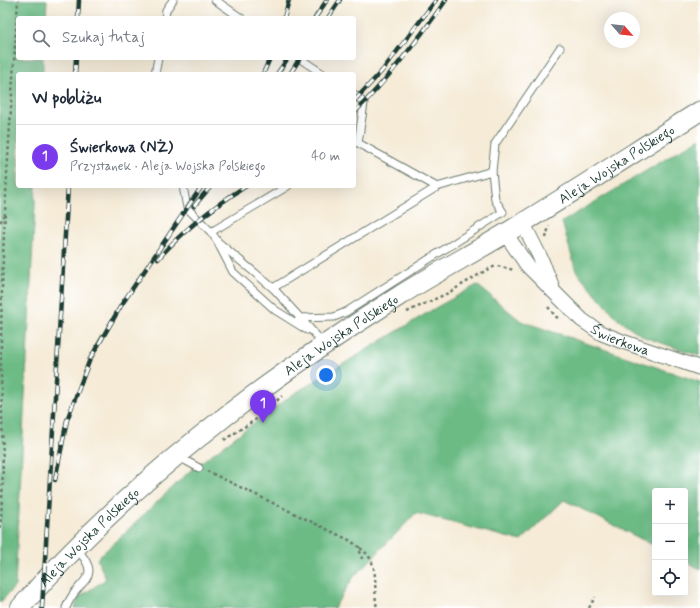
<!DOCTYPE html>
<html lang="pl">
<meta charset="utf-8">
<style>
:root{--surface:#fff;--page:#f2f2f3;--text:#1f2937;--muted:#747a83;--line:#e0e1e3;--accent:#7c3aed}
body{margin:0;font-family:Mynerve,sans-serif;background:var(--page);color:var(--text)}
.controls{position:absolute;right:12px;bottom:12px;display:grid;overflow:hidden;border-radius:4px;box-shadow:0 4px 16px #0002}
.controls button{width:36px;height:36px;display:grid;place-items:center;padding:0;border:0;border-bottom:1px solid var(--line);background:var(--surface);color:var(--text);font:20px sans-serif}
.compass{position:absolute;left:604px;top:12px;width:36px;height:36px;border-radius:50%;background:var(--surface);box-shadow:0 4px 16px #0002;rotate:118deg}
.you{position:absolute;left:326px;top:375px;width:14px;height:14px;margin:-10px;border:3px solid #fff;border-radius:50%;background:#1a73e8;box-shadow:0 0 0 6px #1a73e833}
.badge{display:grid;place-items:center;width:26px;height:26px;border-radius:50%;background:var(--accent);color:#fff;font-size:13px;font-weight:700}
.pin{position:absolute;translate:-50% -33px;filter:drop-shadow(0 1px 2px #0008)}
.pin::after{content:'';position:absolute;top:21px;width:14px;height:12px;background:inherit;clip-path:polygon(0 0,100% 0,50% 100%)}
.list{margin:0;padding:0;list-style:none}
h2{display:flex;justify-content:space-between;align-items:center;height:52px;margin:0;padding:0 16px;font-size:17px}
h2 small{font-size:13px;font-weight:400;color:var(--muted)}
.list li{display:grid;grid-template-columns:26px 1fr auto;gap:12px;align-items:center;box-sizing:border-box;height:64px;padding:0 16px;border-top:1px solid var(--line)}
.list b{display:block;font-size:15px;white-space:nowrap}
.list p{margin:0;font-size:13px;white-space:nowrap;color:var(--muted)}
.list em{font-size:13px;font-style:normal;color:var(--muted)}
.icon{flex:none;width:22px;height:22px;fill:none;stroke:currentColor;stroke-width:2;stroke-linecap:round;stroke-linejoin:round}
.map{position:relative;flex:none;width:700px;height:608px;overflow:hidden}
.search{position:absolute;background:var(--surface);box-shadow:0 4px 16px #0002;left:16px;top:16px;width:340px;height:44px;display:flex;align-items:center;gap:10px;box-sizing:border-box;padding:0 14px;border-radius:4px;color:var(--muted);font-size:15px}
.panel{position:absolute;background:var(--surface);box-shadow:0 4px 16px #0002;left:16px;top:72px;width:340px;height:116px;border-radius:4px}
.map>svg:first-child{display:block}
.forest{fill:#6cbb85;stroke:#467c5c}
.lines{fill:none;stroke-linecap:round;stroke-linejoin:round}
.service-casing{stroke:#6a7a6d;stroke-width:9}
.minor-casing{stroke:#6a7a6d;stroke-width:16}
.secondary-casing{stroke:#6a7a6d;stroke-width:21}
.path{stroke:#6a7a6d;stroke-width:2.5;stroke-dasharray:3 3;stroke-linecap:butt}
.service{stroke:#fff;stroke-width:7}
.minor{stroke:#fff;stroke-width:14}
.secondary{stroke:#fff;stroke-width:19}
.rail-casing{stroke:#1f3d34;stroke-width:4.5}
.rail{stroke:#fff;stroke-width:3;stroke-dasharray:9;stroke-linecap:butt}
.labels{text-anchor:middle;stroke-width:3;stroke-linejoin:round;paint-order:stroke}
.street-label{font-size:14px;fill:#1f3d34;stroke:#fff}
</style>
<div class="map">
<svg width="700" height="608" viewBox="0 0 700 608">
<rect width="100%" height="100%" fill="#fff"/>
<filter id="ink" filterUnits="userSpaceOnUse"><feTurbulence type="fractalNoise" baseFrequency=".025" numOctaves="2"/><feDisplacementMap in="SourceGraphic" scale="8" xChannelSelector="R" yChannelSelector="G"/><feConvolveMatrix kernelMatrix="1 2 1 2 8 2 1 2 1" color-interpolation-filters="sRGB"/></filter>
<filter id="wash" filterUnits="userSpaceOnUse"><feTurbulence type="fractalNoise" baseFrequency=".012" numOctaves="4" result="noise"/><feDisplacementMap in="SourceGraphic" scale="16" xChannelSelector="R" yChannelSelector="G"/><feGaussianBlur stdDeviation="0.9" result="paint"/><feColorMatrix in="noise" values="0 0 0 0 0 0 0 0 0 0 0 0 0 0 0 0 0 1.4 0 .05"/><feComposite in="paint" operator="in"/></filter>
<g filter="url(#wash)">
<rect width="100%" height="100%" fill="#f5ebd7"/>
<g class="forest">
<polygon points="0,0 47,0 46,18 18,18 18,58 43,58 43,74 18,74 18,186 36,186 15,586 0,603"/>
<polygon points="700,138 700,356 644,337 617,318 576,271 562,222"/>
<polygon points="477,285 521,321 700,382 700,569 685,561 685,491 655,491 655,546 564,500 521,541 416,513 353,578 334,608 75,608 78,598 106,579 97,559 192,469 292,395 437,307"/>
</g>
</g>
<g filter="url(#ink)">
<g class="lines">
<g class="service-casing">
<g id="service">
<polyline points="215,0 241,18"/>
<polyline points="165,18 166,10 173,0"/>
<polyline points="299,58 323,74"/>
<polyline points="155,74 158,58"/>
<polyline points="354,94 364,103 358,143 437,187 492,171"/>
<polyline points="183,186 187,208 211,232 218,242 273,288 324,344"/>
<polyline points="211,232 288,186"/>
<polyline points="219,245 233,272 275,310 307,330"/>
<polyline points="273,288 437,187"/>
<polyline points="299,318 334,317 346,312 503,212 495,200 492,171 495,144 560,48"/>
<polyline points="179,457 199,468"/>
<path d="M66,608C76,578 106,581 76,548"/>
</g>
</g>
<g class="minor-casing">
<g id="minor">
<polyline points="523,223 540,257 552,286"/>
<path id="s1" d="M505,233L527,265L582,320L601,333L621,341L700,368"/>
</g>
</g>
<g class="secondary-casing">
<g id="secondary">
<path id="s2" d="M20,608C128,483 261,383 399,296C440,270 483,248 524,222C583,186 641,148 700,111"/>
</g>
</g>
<g class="path">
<polyline points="0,222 4,216"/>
<polyline points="546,238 549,226"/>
<polyline points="548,307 556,317 560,318"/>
<polyline points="407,312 448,293 490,268 497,266 514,270"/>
<polyline points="224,440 258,418 282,396"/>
<polyline points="207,471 349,540 359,547 362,559"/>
<path d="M0,528C6,466 0,404 1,341C2,227 11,114 18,0"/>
<path d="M360,548C382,563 372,586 377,608"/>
<polyline points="589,608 595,597"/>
</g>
<use href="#service" class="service"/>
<use href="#minor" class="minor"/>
<use href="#secondary" class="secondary"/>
<g class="rail-casing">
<g id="rail">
<polyline points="78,18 79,0"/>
<polyline points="284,18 289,0"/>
<polyline points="315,18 327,0"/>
<polyline points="328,18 340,0"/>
<polyline points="75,74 76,58"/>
<polyline points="263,74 270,58"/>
<polyline points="277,74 288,58"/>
<polyline points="290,74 300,58"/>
<polyline points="354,101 382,71 436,0"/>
<path d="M354,113C389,78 418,40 446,0"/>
<polyline points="194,206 211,186"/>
<path d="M158,259C184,229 213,207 246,186"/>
<polyline points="55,480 67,420 90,359 122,304 202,186"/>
<polyline points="42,608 68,186"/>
</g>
</g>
<use href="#rail" class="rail"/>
</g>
</g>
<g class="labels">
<g class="street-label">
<text dy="5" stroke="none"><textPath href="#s2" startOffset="747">Aleja Wojska Polskiego</textPath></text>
<text dy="5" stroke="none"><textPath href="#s2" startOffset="423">Aleja Wojska Polskiego</textPath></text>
<text dy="5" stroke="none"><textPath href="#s1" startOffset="160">Świerkowa</textPath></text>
<text dy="5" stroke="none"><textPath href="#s2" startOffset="99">Aleja Wojska Polskiego</textPath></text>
</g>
</g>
</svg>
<div class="controls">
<button>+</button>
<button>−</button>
<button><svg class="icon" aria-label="locate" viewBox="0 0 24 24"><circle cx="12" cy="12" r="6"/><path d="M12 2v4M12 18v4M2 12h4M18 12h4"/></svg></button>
</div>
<svg class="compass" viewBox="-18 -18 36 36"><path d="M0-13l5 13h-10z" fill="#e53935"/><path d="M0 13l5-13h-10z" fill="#747a83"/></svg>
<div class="you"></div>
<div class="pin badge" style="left:263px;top:423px">1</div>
<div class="search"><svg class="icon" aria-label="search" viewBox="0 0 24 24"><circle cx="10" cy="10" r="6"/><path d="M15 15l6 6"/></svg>Szukaj tutaj</div>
<section class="panel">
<h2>W pobliżu<small></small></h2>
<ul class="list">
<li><span class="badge">1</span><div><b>Świerkowa (NŻ)</b><p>Przystanek · Aleja Wojska Polskiego</p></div><em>40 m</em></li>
</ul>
</section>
</div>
